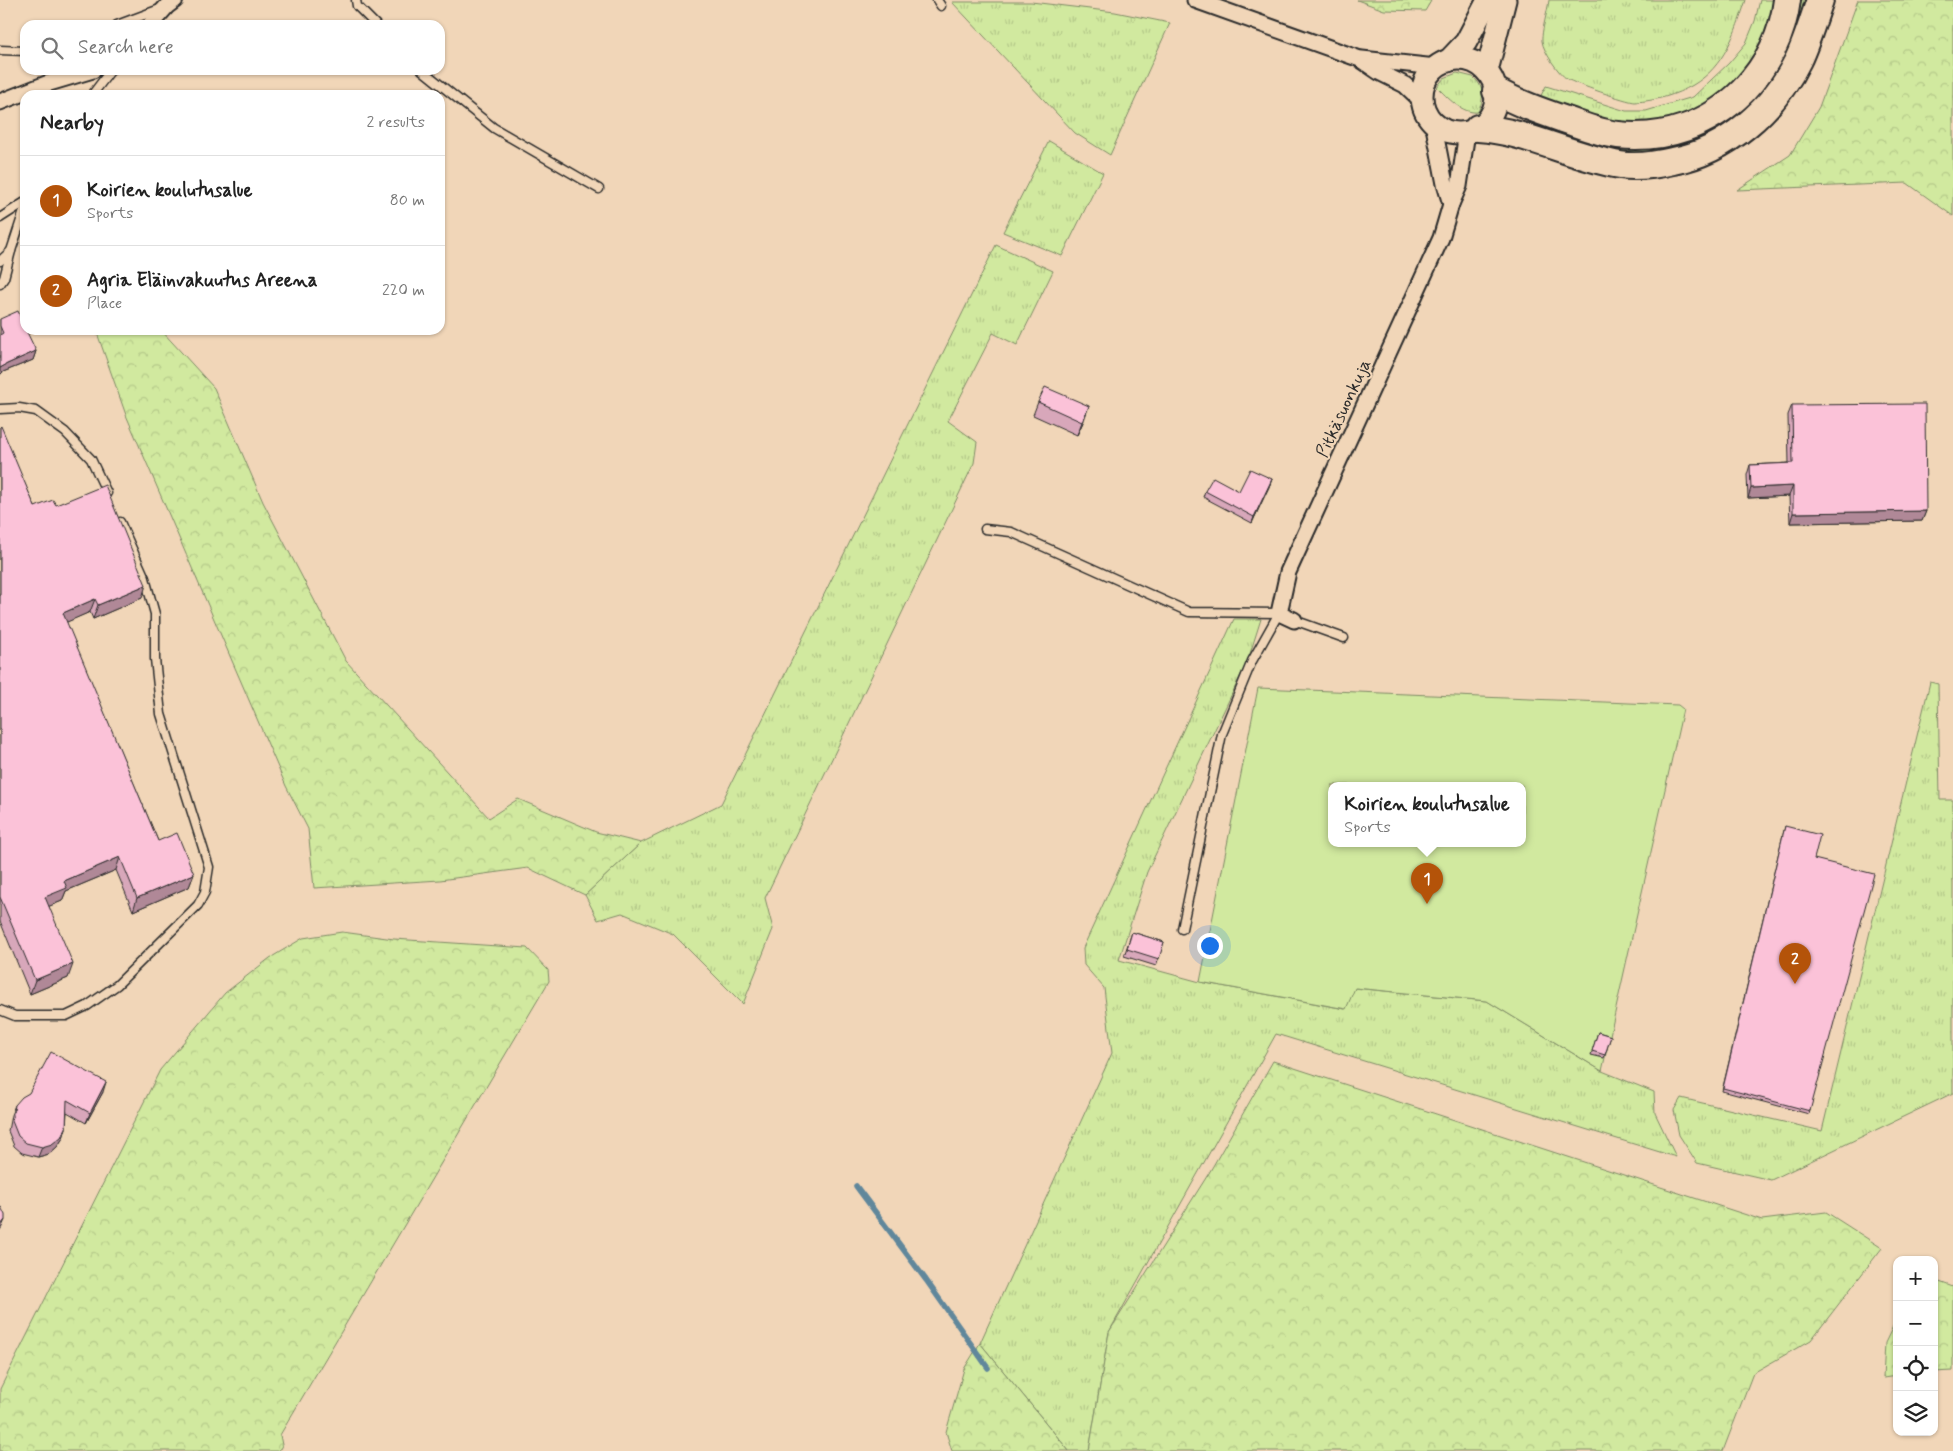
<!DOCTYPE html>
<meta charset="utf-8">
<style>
:root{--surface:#fff;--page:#f6f6f6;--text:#222;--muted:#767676;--line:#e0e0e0;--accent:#b45309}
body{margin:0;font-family:Mynerve,sans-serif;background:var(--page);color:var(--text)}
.controls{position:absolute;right:15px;bottom:15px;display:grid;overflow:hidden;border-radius:10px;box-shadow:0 1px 4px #0004}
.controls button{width:45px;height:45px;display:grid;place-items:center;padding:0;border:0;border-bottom:1px solid var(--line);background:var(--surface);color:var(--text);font:25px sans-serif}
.you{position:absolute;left:1209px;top:945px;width:18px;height:18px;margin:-12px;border:4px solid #fff;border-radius:50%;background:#1a73e8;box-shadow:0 0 0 8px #1a73e833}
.badge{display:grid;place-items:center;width:32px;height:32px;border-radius:50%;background:var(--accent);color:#fff;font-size:16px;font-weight:700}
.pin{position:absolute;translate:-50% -41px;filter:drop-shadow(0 1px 2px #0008)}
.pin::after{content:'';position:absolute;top:26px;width:18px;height:15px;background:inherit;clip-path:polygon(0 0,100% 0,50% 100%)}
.popup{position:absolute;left:1328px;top:782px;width:198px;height:65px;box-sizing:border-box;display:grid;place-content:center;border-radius:10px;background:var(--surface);filter:drop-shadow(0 1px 4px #0005);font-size:16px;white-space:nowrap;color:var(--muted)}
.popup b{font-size:19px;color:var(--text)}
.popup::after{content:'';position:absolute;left:50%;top:100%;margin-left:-10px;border:10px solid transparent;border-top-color:var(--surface)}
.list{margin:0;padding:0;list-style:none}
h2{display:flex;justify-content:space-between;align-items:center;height:65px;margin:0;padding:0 20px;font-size:21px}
h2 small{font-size:16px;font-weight:400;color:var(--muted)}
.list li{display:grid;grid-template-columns:32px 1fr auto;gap:15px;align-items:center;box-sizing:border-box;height:90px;padding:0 20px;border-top:1px solid var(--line)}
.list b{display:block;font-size:19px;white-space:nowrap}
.list p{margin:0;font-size:16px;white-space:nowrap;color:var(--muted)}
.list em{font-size:16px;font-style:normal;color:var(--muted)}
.icon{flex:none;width:28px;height:28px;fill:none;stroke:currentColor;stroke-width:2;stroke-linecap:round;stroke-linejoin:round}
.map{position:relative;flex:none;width:1953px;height:1451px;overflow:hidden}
.search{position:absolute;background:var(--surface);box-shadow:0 1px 4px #0004;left:20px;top:20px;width:425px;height:55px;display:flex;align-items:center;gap:12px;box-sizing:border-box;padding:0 18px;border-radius:15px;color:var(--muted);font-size:19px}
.panel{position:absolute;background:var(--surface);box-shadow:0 1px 4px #0004;left:20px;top:90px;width:425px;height:245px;border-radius:15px}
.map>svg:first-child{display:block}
.grass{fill:url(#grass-tufts);stroke:#7e8a65}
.forest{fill:url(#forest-crowns);stroke:#7e8a65}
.park{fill:#d1e99f;stroke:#7e8a65;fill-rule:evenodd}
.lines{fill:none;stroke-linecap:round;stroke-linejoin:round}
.stream{stroke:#61879b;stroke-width:5.5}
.lane-casing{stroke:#2b2b2b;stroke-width:11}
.street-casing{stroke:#2b2b2b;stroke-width:19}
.secondary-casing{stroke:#2b2b2b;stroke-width:25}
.highway-casing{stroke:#2b2b2b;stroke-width:30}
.lane{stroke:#f1d6b8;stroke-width:8}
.street{stroke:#f1d6b8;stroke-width:15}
.secondary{stroke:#f1d6b8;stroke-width:21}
.highway{stroke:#f1d6b8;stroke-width:26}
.wall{fill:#d8a7ba;stroke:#2b2b2b}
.shaded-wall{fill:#b08897;stroke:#2b2b2b}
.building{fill:#fbc2d8;stroke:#2b2b2b}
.labels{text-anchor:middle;stroke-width:4.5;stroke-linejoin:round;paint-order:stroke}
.street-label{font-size:18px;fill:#2b2b2b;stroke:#f1d6b8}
</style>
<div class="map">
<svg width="1953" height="1451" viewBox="0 0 1953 1451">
<defs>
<pattern id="grass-tufts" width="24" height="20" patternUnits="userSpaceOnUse" patternTransform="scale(1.25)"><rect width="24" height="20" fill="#d1e99f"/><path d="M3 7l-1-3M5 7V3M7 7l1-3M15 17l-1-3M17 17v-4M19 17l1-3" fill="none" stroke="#b4c889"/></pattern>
<pattern id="forest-crowns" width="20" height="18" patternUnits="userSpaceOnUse" patternTransform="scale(1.25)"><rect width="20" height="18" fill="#d1e99f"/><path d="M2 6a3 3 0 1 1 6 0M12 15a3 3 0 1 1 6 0" fill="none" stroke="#b4c889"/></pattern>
</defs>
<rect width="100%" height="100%" fill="#f1d6b8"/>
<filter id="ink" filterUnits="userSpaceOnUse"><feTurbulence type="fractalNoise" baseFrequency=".02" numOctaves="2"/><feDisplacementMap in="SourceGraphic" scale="10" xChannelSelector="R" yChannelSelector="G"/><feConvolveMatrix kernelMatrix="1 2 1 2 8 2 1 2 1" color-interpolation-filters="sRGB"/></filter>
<g filter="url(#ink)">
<g class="grass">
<path d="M1549,0H1746C1735,33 1725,66 1693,85C1676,95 1655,101 1635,102C1628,102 1573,83 1567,79C1559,74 1543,51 1542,41C1541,32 1548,10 1549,0Z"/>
<polygon points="1760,0 1774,0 1770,24 1753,60 1733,85 1704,107 1657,124 1612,124 1538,101 1546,86 1626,111 1646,111 1693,97 1729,63 1746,43 1755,21"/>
<polygon points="1796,0 1810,0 1770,93 1720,138 1641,159 1548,135 1552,125 1712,127"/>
<polygon points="952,2 1031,2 1115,12 1170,23 1110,155 1075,133"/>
<path d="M1457,73L1473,77C1485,87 1484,99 1478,112C1462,114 1447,97 1437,87L1444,78Z"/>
<polygon points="1049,141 1103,173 1062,256 1003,232"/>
<polygon points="996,245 1053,271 1017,345 993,333 948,421 977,442 974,463 765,898 773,929 743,1004 673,934 622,913 598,920 585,895 641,843 721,804"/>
<polygon points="1234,619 1261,619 1248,660 1147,872 1119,960 1200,982 1345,1009 1354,988 1487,1001 1602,1071 1654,1092 1655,1113 1676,1157 1276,1034 1109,1332 1089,1451 1069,1451 980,1343 1112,1053 1104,988 1084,965 1083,948"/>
<polygon points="1930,682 1938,684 1940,800 1953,800 1953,1093 1771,1180 1697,1163 1679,1135 1674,1110 1681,1098 1822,1131"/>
</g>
<g class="forest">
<polygon points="1357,0 1428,0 1431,1 1425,11 1384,10"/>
<polygon points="1858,0 1953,0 1953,216 1907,183 1737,190 1790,155 1819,107"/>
<polygon points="96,330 161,330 214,388 263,502 346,661 489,818 518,799 596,832 641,843 585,895 528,868 440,880 314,888 308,829 286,786 126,415"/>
<polygon points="342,932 394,939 527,948 548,970 549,981 280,1435 282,1445 279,1451 0,1451 0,1389 160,1070 225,993 270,958 303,938"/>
<polygon points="1273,1061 1762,1220 1826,1212 1882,1248 1811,1340 1753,1373 1723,1451 1089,1451 1109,1332 1209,1173"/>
<polygon points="1934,1280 1953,1287 1953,1371 1934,1372"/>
<polygon points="1897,1318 1897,1376 1883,1378 1885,1343"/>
<polygon points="980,1343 1069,1451 952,1451 946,1432 964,1369"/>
</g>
<path class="park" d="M1258,688L1678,705L1683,709L1602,1071L1487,1001L1355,988L1346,1009L1200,982ZM1332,785H1522V843H1332Z"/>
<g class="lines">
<polyline class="stream" points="856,1186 926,1280 988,1368"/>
<g class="lane-casing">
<g id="lane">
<polyline points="356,0 357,6 376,25"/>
<polyline points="937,0 941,6"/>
<polyline points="117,25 160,9"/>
<polyline points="0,50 25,51"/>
<polyline points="422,70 494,128 599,189"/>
<polyline points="92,95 111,70"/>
<polyline points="0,218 25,202"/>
<polyline points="0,261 11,251"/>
<polyline points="0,284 4,278 11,251 25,208"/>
<polyline points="0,409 19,408 36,411 65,432 91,459 107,493"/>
<polyline points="985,529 1011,532 1189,612 1279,613 1252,661 1222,734 1182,929"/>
<polyline points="1294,620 1344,638"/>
<polyline points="0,1010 15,1016 66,1016 87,1006 117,985 198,905 205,892 209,867 161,714 155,659 155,614 145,578 120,522"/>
</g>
</g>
<g class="street-casing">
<g id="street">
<polyline points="1195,0 1360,59 1379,72 1405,85 1422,101"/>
<polyline points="150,25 167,6 175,0"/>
<polyline points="1362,59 1436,67"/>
<polyline points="0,102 46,84 93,70"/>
<polyline points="1433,122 1445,184 1451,204"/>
<polyline points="1294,620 1279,613 1288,572 1441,238 1451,204 1459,186 1467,132"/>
</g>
</g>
<g class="secondary-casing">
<g id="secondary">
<circle cx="1459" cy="96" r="37"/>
<polyline points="1448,61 1466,42 1488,0"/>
<polyline points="1487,71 1505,0"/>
</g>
</g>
<g class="highway-casing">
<g id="highway">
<path d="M1496,91C1517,103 1540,111 1563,119C1581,125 1599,133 1618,135C1665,140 1709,125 1743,91C1767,66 1783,34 1787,0"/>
<path d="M1478,128C1527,131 1571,157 1620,165C1638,168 1656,165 1673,161C1727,151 1774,109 1798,60C1807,41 1813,20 1820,0"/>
</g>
</g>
<use href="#lane" class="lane"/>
<use href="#street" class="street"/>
<use href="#secondary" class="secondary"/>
<use href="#highway" class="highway"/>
</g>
<g class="wall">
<polygon points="0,319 36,351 33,360 3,372 0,375"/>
<polygon points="1038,402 1084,420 1077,435 1033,415"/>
<polygon points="1792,405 1926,511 1922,521 1790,523 1789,496 1748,498 1747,475 1750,465 1789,463 1788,415"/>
<polygon points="0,427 35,507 56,505 142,598 93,619 90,612 66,622 158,841 194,874 189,887 133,911 116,870 66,891 62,901 49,906 68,978 30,994 0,921"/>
<polygon points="1272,479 1252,523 1203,497 1205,491 1239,491"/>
<polygon points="1785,826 1814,859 1810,1111 1809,1114 1722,1091"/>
<polygon points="1132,932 1164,942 1156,966 1124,956"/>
<polygon points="1598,1032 1611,1036 1604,1058 1591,1055"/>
<polygon points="103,1092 86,1123 67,1112 66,1128 63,1138 57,1147 49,1154 38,1157 22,1153 14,1146 8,1131 11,1115 15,1105"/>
</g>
<g class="shaded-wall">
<polygon points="36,351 33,360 3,372 0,375 0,368 7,364"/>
<polygon points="1089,406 1084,420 1077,435 1082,422"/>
<polygon points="1272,479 1270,485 1252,523 1254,517"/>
<polygon points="1793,486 1789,496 1748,498 1751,488"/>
<polygon points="1926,511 1922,521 1790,523 1793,513"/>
<polygon points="146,585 142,598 93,619 98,605"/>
<polygon points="95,599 90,612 58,626 63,613"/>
<polygon points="120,857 116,870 66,891 62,901 40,910 45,897 64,881"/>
<polygon points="194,874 189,887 133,911 137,898"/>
<polygon points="73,964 68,978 30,994 35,980"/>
<polygon points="106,1082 103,1092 86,1123 90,1113"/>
<polygon points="66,1128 63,1138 57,1147 49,1154 38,1157 42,1147"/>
<polygon points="5,1220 2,1227 0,1230 0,1226"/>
</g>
<g class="building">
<polygon points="18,311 25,327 25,330 26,330 36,351 7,364 0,368 0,335 3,333 0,326 0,319"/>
<polygon points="1045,387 1089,406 1082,422 1038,402"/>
<polygon points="1925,404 1926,511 1793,513 1793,486 1751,488 1750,465 1793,463 1792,405"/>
<polygon points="1,426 35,507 53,500 56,505 105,485 146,585 98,605 95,599 63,613 158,841 177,833 194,874 137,898 120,857 64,881 67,888 45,897 73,964 35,980 0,897 0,427"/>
<polygon points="1250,469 1272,479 1254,517 1205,491 1213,477 1239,491"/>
<polygon points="1785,826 1820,835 1814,859 1874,874 1810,1111 1723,1088"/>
<polygon points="1132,932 1164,942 1159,959 1127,949"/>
<polygon points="1598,1032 1611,1036 1605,1055 1592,1051"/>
<polygon points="51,1052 106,1082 90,1113 67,1100 66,1128 61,1137 52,1144 42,1147 26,1143 18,1136 12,1121 15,1105 22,1097 29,1093"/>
<polygon points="0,1207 1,1207 5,1215 5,1220 0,1226"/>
</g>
</g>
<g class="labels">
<g class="street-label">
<text transform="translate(1343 408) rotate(-65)" y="6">Pitkäsuonkuja</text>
</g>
</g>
</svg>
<div class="controls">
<button>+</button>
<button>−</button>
<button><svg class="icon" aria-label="locate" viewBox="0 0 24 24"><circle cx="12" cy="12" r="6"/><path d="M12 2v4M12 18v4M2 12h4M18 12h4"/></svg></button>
<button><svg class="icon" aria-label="layers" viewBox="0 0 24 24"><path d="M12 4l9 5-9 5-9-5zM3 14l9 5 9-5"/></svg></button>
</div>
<div class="you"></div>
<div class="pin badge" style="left:1427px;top:904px">1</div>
<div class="popup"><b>Koirien koulutusalue</b>Sports</div>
<div class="pin badge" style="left:1795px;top:984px">2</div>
<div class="search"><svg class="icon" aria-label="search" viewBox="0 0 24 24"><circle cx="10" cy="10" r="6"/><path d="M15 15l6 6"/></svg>Search here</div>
<section class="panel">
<h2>Nearby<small>2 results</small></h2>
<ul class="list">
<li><span class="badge">1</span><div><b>Koirien koulutusalue</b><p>Sports</p></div><em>80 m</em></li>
<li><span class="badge">2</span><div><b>Agria Eläinvakuutus Areena</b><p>Place</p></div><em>220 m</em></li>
</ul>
</section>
</div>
